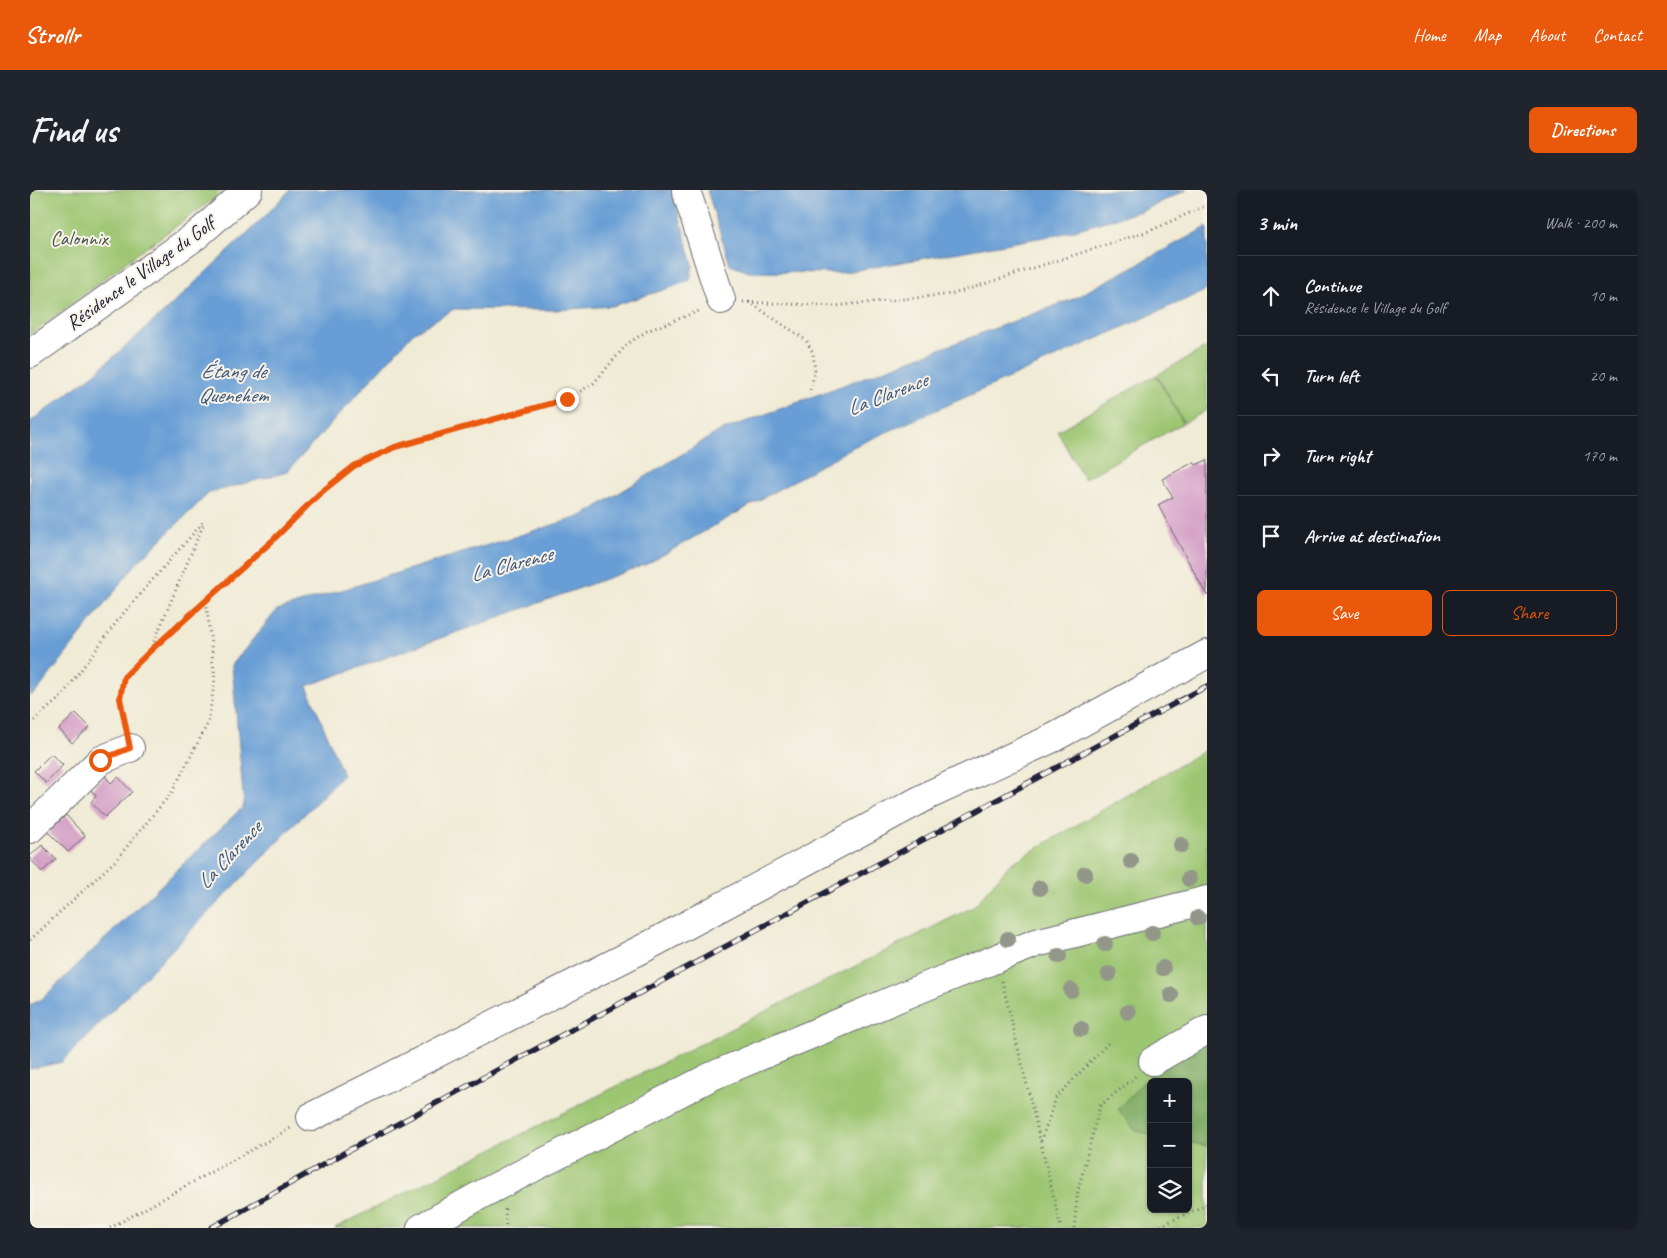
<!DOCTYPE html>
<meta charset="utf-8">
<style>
:root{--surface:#171b24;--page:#20242c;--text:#f1f3f6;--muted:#9ea1a6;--line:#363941;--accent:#ea580c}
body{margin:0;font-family:Caveat,sans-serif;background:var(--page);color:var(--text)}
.controls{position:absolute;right:15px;bottom:15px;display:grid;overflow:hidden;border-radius:8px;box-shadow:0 1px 4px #0004}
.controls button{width:45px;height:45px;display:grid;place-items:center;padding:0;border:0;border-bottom:1px solid var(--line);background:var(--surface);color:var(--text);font:25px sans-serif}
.stop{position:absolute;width:15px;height:15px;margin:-11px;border:4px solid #ea580c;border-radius:50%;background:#fff}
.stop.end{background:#ea580c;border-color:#fff;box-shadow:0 1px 5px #0008}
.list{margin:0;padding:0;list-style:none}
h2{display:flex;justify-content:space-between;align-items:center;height:65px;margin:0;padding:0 20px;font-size:21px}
h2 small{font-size:16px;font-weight:400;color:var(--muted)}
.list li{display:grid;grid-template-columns:32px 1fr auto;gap:15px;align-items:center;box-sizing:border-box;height:80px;padding:0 20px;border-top:1px solid var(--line)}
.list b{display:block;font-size:19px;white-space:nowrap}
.list p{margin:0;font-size:16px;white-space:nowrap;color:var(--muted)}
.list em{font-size:16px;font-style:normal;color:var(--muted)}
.actions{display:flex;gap:10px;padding:15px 20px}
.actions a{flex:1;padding:11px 0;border:1px solid var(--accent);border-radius:8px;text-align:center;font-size:18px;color:var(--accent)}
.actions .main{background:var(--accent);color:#fff}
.icon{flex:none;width:28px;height:28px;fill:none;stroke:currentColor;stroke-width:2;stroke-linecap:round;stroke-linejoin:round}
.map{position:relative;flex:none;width:1177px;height:1038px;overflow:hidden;border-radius:8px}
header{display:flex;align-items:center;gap:30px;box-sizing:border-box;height:70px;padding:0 25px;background:var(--accent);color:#fff}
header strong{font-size:24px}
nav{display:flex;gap:28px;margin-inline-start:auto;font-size:18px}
.intro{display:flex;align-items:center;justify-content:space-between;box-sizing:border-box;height:120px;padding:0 30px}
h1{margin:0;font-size:35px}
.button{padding:12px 22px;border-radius:8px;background:var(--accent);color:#fff;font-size:18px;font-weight:700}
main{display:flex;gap:30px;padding:0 30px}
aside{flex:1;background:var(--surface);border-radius:8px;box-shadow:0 1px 4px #0004}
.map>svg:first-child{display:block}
.green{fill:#9dc672;stroke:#607456;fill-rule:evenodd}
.forest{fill:#7eab64;stroke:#506650}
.water{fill:#679ed5;stroke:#446088}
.building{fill:#d5a2c8}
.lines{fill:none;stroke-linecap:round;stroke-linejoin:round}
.minor-casing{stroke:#6a6871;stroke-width:30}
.path{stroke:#6a6871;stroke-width:3;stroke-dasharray:1 4;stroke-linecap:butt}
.minor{stroke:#fff;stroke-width:28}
.rail-casing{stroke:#22223b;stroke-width:5.5}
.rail{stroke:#f7f3e8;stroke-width:4;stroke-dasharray:11;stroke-linecap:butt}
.tree{fill:#93978a}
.route{stroke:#ea580c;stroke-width:6}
.labels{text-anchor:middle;stroke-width:4;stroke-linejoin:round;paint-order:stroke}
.park-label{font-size:20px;fill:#47534c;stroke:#f7f3e8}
.street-label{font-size:20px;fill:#22223b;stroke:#f7f3e8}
.water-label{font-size:21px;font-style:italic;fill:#3e5479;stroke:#f7f3e8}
</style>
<header>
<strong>Strollr</strong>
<nav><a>Home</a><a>Map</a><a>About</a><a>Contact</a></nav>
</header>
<div class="intro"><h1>Find us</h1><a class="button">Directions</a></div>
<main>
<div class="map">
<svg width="1177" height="1038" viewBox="0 0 1177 1038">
<rect width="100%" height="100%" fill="#f7f3e8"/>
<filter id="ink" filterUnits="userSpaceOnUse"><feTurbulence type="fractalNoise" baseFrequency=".02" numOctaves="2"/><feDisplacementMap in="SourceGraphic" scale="10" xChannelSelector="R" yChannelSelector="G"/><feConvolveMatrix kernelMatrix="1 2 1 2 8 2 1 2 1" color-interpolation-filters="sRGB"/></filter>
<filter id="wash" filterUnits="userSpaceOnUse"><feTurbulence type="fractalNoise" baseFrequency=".0096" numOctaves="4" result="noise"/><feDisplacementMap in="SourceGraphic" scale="20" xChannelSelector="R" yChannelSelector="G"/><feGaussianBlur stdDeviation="1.12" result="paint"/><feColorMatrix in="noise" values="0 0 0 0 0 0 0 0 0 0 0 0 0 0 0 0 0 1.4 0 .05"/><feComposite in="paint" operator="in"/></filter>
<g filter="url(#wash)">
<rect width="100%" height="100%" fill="#f0ebd5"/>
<g class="green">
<polygon points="0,0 192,0 181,11 103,67 0,145"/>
<polygon points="1177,157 1177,220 1154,233 1127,185"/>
<polygon points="1126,185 1153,233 1054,289 1027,241"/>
<path d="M1177,559V1038H305L943,717L980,674ZM1121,892H1158V1019H1121Z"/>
</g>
<polygon class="forest" points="1177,851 1177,956 1158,952 1158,892 1121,892 1121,944 1106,941 1088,919 1121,884"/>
<g class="water">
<polygon points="260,0 642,0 663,75 660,90 643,97 582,116 525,120 424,119 383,143 257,282 179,303 105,375 8,500 0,506 0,232 64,184 133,123 233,28"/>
<polygon points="677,0 1157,0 1114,20 1031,44 810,83 719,82 700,75"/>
<polygon points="1177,37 1177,100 823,257 617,374 277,496 313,585 32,872 0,879 0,815 12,809 214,616 202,475 247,420 552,326 688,242 1043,109"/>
</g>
<g id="blocks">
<g class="building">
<polygon points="1177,270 1177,406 1128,315 1143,307 1132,289 1164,272 1166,275"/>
<polygon points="46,523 60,537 42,553 29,539"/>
<polygon points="21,564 33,575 16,593 4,581"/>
<polygon points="75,586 81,593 88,587 102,602 75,627 61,612 66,606 61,600"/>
<polygon points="36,625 55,646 38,662 18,642"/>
<polygon points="12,655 26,669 12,682 0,669 0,666"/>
</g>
</g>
</g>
<g filter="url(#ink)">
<use href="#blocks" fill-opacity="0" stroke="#6a6871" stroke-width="1"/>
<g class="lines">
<g class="minor-casing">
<g id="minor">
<polyline points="656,0 691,110"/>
<polyline points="0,164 167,45 218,0"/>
<polyline points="0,639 71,570 100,558"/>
<polyline points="1123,871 1177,840"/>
<polyline points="281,927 616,757 901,604 1023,548 1177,464"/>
<polyline points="391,1038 454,1003 682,886 897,796 1006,753 1177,710"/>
</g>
</g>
<g class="path">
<polyline points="713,112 805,116 923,104 1122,40 1177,15"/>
<polyline points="719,112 776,150 783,163 785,181 779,204"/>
<polyline points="120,461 242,351 289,304 324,275 365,257 537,209 563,194 597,154 617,141 669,121"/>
<polyline points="0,534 31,507 91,426 175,330"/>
<polyline points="96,534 90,508 94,487 120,461 174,333"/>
<polyline points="0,750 85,671 142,602 178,533 185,489 176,411"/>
<polyline points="972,791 1031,1038"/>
<polyline points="1011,951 1026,908 1078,853"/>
<polyline points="475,1019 476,1038"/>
<polyline points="80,1038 261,938"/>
<polyline points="1044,1038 1048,1000 1070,916 1106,886"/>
<polyline points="1126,1038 1177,1014"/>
</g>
<use href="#minor" class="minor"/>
<g class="rail-casing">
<polyline id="rail" points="181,1038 314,963 1177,496"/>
</g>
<use href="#rail" class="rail"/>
</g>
<g class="tree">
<circle cx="1151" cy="655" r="8"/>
<circle cx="1101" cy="671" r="8"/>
<circle cx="1055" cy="684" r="8"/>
<circle cx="1159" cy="689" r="8"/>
<circle cx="1010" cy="698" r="8"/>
<circle cx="1168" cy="728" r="8"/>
<circle cx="1122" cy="743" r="8"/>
<circle cx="978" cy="749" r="8"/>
<circle cx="1075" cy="754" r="8"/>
<circle cx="1029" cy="766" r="8"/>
<circle cx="1133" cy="778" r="8"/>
<circle cx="1079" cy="784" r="8"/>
<circle cx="1041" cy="800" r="8"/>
<circle cx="1141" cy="805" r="8"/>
<circle cx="1098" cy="822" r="8"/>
<circle cx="1051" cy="839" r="8"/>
</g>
</g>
<g class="lines" filter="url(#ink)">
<polyline class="route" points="70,570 100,558 90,508 94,487 120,461 242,351 289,304 324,276 365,257 537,209"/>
</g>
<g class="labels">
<g class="park-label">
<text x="49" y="55">Calonnix</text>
</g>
<g class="street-label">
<text transform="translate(110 83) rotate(-36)" y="7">Résidence le Village du Golf</text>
</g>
<g class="water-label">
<text x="203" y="188">Étang de<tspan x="203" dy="24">Quenehem</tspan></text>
<text transform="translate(857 204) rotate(-21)" y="7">La Clarence</text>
<text transform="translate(481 374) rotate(-15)" y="7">La Clarence</text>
<text transform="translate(199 665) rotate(-47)" y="7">La Clarence</text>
</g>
</g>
</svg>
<div class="controls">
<button>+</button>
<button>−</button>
<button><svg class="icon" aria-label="layers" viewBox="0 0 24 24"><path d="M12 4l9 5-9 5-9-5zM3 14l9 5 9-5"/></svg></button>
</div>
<div class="stop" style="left:70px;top:570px"></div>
<div class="stop end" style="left:537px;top:209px"></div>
</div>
<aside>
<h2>3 min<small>Walk · 200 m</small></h2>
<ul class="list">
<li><svg class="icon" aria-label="ahead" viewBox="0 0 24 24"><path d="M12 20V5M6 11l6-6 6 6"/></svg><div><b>Continue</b><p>Résidence le Village du Golf</p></div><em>10 m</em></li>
<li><svg class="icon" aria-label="left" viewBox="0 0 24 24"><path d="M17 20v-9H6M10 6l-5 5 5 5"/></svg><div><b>Turn left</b></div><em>20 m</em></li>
<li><svg class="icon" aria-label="right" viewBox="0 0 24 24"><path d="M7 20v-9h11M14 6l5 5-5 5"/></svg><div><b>Turn right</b></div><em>170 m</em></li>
<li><svg class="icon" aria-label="arrive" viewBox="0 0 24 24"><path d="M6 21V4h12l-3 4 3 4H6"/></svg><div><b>Arrive at destination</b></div></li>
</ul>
<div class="actions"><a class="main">Save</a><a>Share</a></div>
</aside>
</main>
